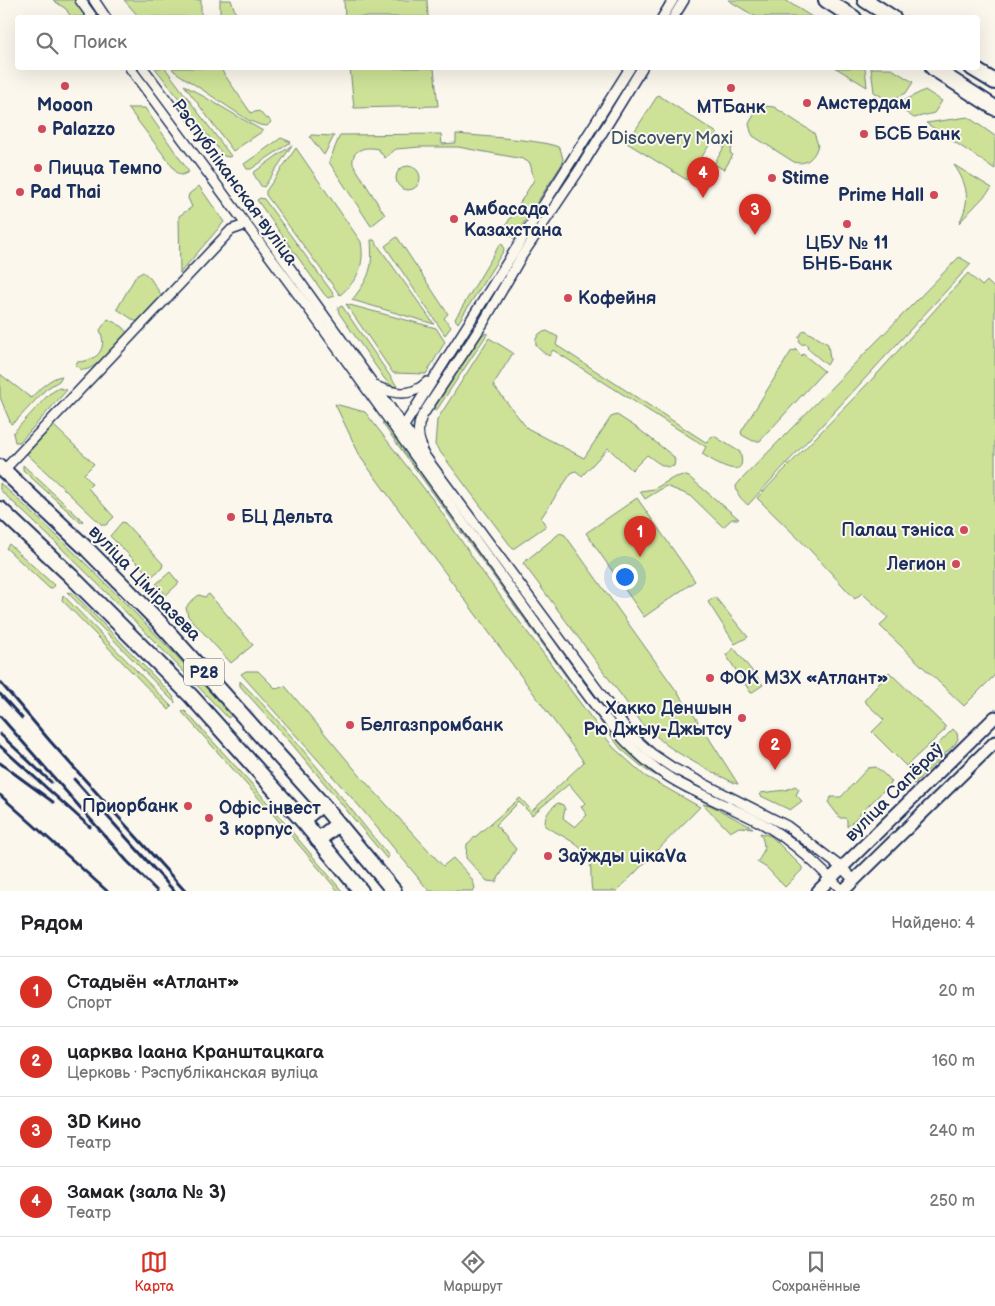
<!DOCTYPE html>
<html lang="ru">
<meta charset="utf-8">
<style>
:root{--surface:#fff;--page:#f2f2f2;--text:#202124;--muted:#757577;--line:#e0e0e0;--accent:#d93025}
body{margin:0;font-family:"Balsamiq Sans",sans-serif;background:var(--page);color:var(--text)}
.you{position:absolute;left:624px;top:576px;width:18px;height:18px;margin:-12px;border:4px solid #fff;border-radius:50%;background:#1a73e8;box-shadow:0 0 0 8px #1a73e833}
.badge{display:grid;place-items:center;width:32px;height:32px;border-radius:50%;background:var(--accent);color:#fff;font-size:16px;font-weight:700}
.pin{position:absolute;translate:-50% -41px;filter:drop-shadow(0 1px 2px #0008)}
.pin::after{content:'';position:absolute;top:26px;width:18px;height:15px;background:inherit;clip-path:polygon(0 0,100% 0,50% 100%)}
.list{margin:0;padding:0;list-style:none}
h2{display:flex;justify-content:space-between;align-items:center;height:65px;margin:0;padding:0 20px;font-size:21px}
h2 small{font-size:16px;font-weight:400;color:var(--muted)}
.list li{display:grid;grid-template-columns:32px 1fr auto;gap:15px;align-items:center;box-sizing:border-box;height:70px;padding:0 20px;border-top:1px solid var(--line)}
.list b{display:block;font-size:19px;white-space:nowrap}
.list p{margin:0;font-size:16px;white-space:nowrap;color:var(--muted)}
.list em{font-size:16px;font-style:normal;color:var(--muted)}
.icon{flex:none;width:28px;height:28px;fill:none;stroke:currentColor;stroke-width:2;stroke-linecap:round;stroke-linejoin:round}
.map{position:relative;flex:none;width:995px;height:891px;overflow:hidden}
.search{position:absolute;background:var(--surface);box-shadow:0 5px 20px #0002;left:15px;right:15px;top:15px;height:55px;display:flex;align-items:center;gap:12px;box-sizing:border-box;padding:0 18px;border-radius:5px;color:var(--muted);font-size:19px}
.sheet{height:345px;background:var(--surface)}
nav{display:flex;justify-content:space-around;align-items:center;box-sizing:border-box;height:70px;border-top:1px solid var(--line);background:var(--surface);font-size:14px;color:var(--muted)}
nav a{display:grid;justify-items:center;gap:2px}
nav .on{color:var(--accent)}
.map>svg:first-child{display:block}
.green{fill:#cde297;stroke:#74887a}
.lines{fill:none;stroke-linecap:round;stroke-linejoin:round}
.street-casing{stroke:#1b2f5e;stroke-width:12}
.secondary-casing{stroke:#1b2f5e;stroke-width:15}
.primary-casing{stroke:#1b2f5e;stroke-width:18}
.street{stroke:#fbf7ec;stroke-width:9}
.secondary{stroke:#fbf7ec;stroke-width:11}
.primary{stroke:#fbf7ec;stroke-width:14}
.rail{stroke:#1b2f5e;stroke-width:3}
.poi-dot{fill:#d1495b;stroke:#fbf7ec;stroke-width:2}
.labels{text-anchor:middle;stroke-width:4;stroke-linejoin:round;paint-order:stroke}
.shield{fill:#fbf7ec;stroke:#5e6b89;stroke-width:1}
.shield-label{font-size:16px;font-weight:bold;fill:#1b2f5e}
.poi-label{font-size:18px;font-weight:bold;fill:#1b2f5e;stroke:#fbf7ec;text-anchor:start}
.park-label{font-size:18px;fill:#3f5369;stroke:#fbf7ec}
.street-label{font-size:18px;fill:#1b2f5e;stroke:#fbf7ec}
</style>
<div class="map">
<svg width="995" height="891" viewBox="0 0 995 891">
<rect width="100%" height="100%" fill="#fbf7ec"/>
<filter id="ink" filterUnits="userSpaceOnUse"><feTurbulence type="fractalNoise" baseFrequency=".02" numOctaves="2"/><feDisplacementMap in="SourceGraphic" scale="10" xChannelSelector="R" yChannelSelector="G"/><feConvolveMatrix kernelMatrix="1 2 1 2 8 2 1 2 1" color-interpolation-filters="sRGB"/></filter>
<g filter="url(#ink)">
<g class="green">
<polygon points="53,0 76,0 88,17 71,17 66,9"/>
<polygon points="124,0 201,0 201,17 139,17"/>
<polygon points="220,0 231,0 237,17 220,17"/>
<polygon points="344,0 427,0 428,17 345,17"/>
<polygon points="728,0 785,0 812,17 756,17"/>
<polygon points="155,68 165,68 231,156 229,157 224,156"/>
<polygon points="172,68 226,68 222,71 251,113 259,111 266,119 268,118 271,122 267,126 260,125 248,120 174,71"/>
<polygon points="350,68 434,68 438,106 354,108"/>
<polygon points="836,68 865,68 867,87"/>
<polygon points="871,68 890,68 913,82 906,93 889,101 874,92"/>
<polygon points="184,85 263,131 233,151"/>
<polygon points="925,90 942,101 934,113 914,118 895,105"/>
<polygon points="658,95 717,133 687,180 627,143"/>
<path d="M765,106L774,107L814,133L818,145C815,156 807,166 794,162L753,136L751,132L749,124L751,120L757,110Z"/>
<polygon points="128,108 145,108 189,172 182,175 178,174"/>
<polygon points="968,117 995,136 995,169 926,123"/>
<path d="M441,134L442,144L456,143V134C476,136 548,140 560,148L563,159L562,164L514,238L507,234L506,225L534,180L530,163L523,159L458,147H420L396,149L385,158L378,149C366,146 351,149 353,164L385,215L371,226L329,162L340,135Z"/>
<polygon points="311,135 334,136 324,155 310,137"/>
<polygon points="281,138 291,142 251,169 247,169 244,164"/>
<polygon points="726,144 732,148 730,153 733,155 724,170 714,164"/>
<polygon points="292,145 264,187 261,186 253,173"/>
<path d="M296,148L361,242C365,265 358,280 340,295L266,195V191Z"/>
<path d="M954,165L992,188L959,223C971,201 968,185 954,165Z"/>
<circle cx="408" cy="178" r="12"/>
<polygon points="199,186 224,222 180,273 179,216 192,207 188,198 189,194"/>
<polygon points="260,198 264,199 335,296 328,298 324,294 257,200"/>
<polygon points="397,237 448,314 444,318 451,327 445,335 385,246"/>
<path d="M371,240H374L434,324L352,300C370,277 373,269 371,240Z"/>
<polygon points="500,244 503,245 504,250 458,323 455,319"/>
<path d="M959,257L971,264L748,505C741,499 737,495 736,486L740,481Z"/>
<polygon points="143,272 150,278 162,296 140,321 135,321 117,309 136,276"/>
<polygon points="968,273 982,286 987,281 995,289 995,675 964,706 880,626 888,617 862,593 855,599 809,549 757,498 878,373"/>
<polygon points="346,304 436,328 445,342 426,374 393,373"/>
<polygon points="342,306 399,389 389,384 384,378 339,313 338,308"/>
<path d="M108,319L123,327L127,333L125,337C115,346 95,371 82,370L75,365L77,362C97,361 108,350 100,330Z"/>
<polygon points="804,330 828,344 830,360 827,365 807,348 808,346 805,343 803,345 799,342 800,340 798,338"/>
<path d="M547,331L558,337L556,345L707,443L711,437L714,436L740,452C750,485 712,460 702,454L706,447L553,350L549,356C539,350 530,344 540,333Z"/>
<polygon points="488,333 436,411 433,410 483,334"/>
<path d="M489,338L513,353L493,385L527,428L584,458L611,417L617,415L640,430L673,456L675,460L674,466C664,470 655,460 647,455L632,470L608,448L582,476L576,471L572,472L541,518L546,526L513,549L435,445L437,420Z"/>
<polygon points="796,349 801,356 803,354 824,371 760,441 753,441 742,435 741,432 792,350 795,351"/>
<path d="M0,374L31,398C38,390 51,377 62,376L59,381L46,389L16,421L11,424L0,397Z"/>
<polygon points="59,388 67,390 20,442 15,442 13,433 49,394"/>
<path d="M335,404L365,412L436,504L484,574L613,747L645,776L700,807L617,891H592C590,882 592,872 590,863C586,845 559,835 545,826C544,816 550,808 558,803L563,805L565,809L563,818L575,827L587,815L581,807L585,803L569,784L532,815L519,802L496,825L516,849L496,882L487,881L466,858L467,844L520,798L532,811L584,762L361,458Z"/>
<polygon points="385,421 622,745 647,769 700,797 699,799 646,770 621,749 565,675 382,423"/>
<polygon points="53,425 94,464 84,474 92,484 88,488 114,517 106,525 102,525 27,454"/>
<polygon points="23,465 83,521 81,523 23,470"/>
<polygon points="683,475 689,477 739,519 732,519 723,527 691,496 666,486 645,499 640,491 654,489 673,478"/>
<path d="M0,483C81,556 157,634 232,715L228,718C154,640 79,563 0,490Z"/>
<polygon points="637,498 695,581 644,617 586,533"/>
<polygon points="122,522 125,523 163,564 162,568 151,577 110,536"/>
<path d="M560,533L565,535L698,721L696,725L701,733L707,735L738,784H737C713,773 690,761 668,746C659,740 653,731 644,726L523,563Z"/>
<polygon points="9,544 55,586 50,589 6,548"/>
<polygon points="170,572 179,583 166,595 156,584"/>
<polygon points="67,592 73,593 173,696 175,703"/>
<polygon points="209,594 253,645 231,663 188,616 186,608 189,603 199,595 205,597"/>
<polygon points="63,595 172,707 169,710 62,600"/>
<polygon points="715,597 748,637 735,644 708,602"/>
<polygon points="734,648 763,685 751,693 726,655"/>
<path d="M246,671H258L276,689L285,686L362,778L443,866L453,858C461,867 473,876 475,888L473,891H429L360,807L241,674Z"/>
<polygon points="889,672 945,726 945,730 906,766 872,732 884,720 864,701"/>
<path d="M240,681C294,734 340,797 389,856L387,859L291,743L240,686Z"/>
<polygon points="185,711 250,782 342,891 338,891 271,812 182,712"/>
<polygon points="953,729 957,733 958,739 955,744 914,784 906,777"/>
<polygon points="876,767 886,776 887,776 892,782 847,827 847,820 845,818 840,818 828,802 831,797 841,797 868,768"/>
<polygon points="795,786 799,789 796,795 802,801 790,810 761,796 760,793 786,790"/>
<polygon points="703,804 710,805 753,828 739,827 730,832"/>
<path d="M760,833L771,836L802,867V870L785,887L767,868L757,862C765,852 766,845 760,833Z"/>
</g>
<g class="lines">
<g class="street-casing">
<g id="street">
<polyline points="80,0 93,18"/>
<polyline points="94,0 106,18"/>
<polyline points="662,18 673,0"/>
<polyline points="673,18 684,0"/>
<path d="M130,68L314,316L580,685C603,716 626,746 657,769C688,792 730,805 765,825C794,842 819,867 843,891"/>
<polyline points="143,68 244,204 430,463 631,735 652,754 673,768 787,826 842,868 854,880"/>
<path d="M375,386C394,394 411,398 427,382"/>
<polyline points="402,429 630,68"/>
<path d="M422,447C417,436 417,427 422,416L482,325L521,257L580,169L642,68"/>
<polyline points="4,470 231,230 245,225"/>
</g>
</g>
<g class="secondary-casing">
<g id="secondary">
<polyline points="818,891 995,717"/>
<polyline points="843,891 995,742"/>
</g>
</g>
<g class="primary-casing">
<g id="primary">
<polyline points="826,0 854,18"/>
<polyline points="865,0 893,18"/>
<polyline points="933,68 995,108"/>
<polyline points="972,68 995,82"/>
<polyline points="0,467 88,550 158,621 322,804 394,891"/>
<polyline points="0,509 71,576 191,696 302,820 361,891"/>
<polyline points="302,820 322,804"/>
<polyline points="318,840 338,824"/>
</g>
</g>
<use href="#street" class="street"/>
<use href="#secondary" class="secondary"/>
<use href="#primary" class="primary"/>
<g class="rail">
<polyline points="0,682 50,741 185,891"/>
<polyline points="0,694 22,718"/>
<polyline points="0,716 127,861 157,891"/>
<polyline points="0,734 51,782"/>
<polyline points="0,746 90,827"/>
<polyline points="0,763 53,802"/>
<polyline points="74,779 174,891"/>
<polyline points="0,795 107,891"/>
</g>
</g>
</g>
<g class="poi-dot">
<circle cx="65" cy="86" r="5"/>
<circle cx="731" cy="88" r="5"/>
<circle cx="807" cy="103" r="5"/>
<circle cx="42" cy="129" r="5"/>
<circle cx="864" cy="134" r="5"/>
<circle cx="38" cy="168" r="5"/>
<circle cx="772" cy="178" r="5"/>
<circle cx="20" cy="192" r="5"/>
<circle cx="934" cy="195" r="5"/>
<circle cx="454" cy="219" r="5"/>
<circle cx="847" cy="224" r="5"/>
<circle cx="568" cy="298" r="5"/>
<circle cx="231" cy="517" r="5"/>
<circle cx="964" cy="530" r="5"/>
<circle cx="956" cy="564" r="5"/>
<circle cx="710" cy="678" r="5"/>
<circle cx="742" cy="718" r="5"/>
<circle cx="350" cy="725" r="5"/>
<circle cx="188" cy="806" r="5"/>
<circle cx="209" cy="818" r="5"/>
<circle cx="548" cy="856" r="5"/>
</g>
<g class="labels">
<rect class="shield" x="184" y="658.5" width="40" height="27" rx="4"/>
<g class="shield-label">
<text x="204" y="678">Р28</text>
</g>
<g class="poi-label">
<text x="817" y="109">Амстердам</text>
<text x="65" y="111" text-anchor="middle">Mooon</text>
<text x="731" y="113" text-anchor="middle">МТБанк</text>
<text x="52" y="135">Palazzo</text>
<text x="874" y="140">БСБ Банк</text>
<text x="48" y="174">Пицца Темпо</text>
<text x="782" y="184">Stime</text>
<text x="30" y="198">Pad Thai</text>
<text x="924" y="201" text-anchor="end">Prime Hall</text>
<text x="464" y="215">Амбасада<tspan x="464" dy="21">Казахстана</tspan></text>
<text x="847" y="249" text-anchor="middle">ЦБУ № 11<tspan x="847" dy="21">БНБ-Банк</tspan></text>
<text x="578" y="304">Кофейня</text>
<text x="241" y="523">БЦ Дельта</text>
<text x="954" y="536" text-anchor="end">Палац тэніса</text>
<text x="946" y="570" text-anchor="end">Легион</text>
<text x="720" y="684">ФОК МЗХ «Атлант»</text>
<text x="732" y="714" text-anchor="end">Хакко Деншын<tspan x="732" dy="21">Рю Джыу-Джытсу</tspan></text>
<text x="360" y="731">Белгазпромбанк</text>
<text x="178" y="812" text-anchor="end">Приорбанк</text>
<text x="219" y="814">Офіс-інвест<tspan x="219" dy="21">3 корпус</tspan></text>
<text x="558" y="862">Заўжды цікаVа</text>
</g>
<g class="park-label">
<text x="672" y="144">Discovery Maxi</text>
</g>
<g class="street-label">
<text transform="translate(235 182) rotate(54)" y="6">Рэспубліканская вуліца</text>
<text transform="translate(145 583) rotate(46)" y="6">вуліца Ціміразева</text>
<text transform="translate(894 792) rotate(-45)" y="6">вуліца Сапёраў</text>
</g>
</g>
</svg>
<div class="you"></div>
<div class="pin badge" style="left:640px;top:557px">1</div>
<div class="pin badge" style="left:775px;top:770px">2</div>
<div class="pin badge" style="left:755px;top:235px">3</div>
<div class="pin badge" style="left:703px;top:198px">4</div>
<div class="search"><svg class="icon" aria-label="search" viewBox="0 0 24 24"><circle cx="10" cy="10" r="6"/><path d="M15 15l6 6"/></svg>Поиск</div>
</div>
<section class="sheet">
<h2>Рядом<small>Найдено: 4</small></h2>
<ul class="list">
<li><span class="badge">1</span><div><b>Стадыён «Атлант»</b><p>Спорт</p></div><em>20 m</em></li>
<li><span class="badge">2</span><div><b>царква Іаана Кранштацкага</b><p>Церковь · Рэспубліканская вуліца</p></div><em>160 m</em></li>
<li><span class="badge">3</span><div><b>3D Кино</b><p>Театр</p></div><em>240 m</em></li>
<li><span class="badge">4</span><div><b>Замак (зала № 3)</b><p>Театр</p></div><em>250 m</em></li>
</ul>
</section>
<nav>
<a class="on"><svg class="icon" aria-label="map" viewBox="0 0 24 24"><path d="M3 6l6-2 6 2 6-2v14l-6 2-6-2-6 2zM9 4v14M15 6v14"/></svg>Карта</a>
<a><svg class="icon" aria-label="directions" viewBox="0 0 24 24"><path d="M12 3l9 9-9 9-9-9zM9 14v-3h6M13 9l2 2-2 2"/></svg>Маршрут</a>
<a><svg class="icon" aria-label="saved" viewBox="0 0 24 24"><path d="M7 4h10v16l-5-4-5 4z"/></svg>Сохранённые</a>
</nav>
